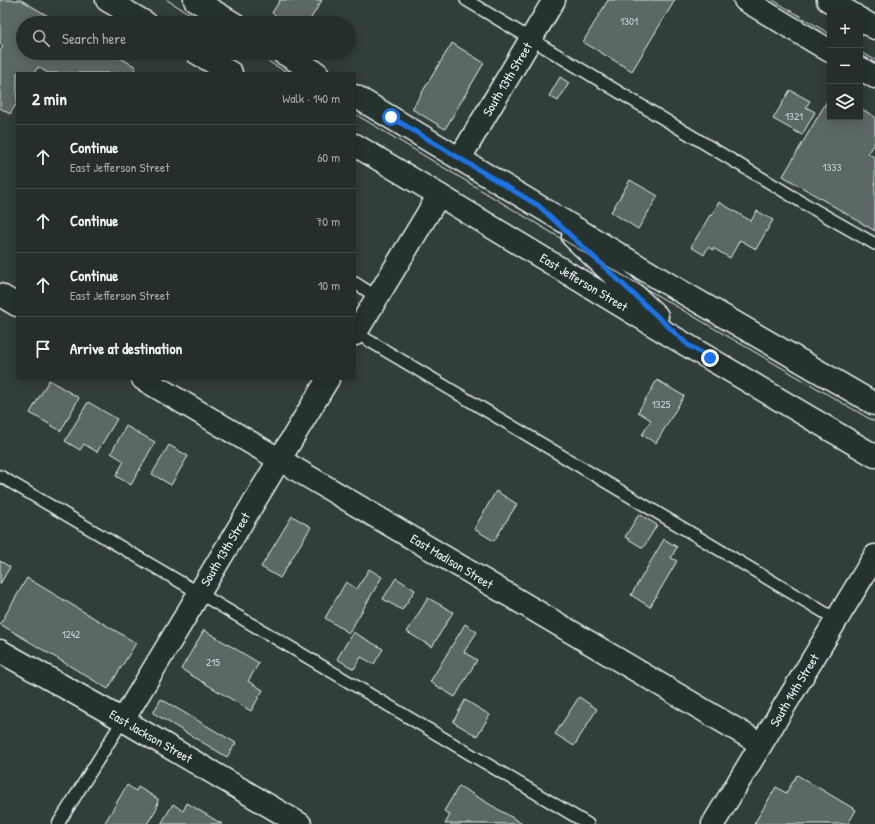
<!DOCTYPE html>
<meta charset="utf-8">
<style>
:root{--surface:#262e2b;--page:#323a37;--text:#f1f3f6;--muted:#a4a8a9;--line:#424a47}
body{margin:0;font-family:"Patrick Hand",sans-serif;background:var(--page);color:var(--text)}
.controls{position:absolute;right:12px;top:12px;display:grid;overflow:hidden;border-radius:0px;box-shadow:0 2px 10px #0003}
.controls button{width:36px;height:36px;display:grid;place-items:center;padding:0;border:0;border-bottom:1px solid var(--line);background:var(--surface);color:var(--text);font:20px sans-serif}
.stop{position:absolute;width:12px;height:12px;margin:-9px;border:3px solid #1a73e8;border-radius:50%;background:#fff}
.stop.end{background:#1a73e8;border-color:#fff;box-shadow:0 1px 4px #0008}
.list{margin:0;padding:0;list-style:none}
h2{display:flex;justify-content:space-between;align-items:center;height:52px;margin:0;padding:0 16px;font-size:17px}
h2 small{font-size:13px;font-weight:400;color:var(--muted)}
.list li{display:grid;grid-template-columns:26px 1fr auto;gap:12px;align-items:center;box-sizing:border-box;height:64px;padding:0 16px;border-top:1px solid var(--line)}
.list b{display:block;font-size:15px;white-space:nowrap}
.list p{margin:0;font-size:13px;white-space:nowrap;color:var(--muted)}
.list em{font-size:13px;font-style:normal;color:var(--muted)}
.icon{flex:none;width:22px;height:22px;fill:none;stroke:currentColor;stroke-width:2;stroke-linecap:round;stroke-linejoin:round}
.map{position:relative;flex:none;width:875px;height:824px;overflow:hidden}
.search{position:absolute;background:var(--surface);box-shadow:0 2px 10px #0003;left:16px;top:16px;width:340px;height:44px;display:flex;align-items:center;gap:10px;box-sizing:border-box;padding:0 14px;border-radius:22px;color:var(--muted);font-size:15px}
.panel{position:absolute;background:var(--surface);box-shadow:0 2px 10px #0003;left:16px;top:72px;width:340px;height:308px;border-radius:0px}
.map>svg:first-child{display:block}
.building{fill:#5c6865;stroke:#e8f1f8}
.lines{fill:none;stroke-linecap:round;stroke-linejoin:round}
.lane-casing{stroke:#e8f1f8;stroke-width:14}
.street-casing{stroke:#e8f1f8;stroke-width:25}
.primary-casing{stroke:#e8f1f8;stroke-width:25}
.lane{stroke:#26332d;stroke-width:11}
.street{stroke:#26332d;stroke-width:22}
.primary{stroke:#26332d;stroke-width:22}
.tram{stroke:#e8f1f8;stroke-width:1}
.route{stroke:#1a73e8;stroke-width:5}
.labels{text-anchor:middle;stroke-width:4;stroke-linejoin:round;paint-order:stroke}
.number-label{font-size:11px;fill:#c5cfd3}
.street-label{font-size:13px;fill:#e8f1f8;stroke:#26332d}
</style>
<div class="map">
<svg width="875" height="824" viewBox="0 0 875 824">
<rect width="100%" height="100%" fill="#323e39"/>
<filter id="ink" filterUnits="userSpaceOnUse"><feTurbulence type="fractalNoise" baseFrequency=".025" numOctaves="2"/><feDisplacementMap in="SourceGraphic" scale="8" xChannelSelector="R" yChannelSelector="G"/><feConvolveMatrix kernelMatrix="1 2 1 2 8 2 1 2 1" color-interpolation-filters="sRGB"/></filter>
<g filter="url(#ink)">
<g class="building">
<polygon points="0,0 21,0 60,23 23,23 23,53 112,53 136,67 133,73 48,73 38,67 34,73 17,73 17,103 10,114 0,108 0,51 3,46 0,44"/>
<polygon points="280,0 322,0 308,23 288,23 272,13"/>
<polygon points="608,0 675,0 632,71 583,42"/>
<polygon points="452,43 484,63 445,129 412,109"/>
<polygon points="560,77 569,83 558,101 549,96"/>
<polygon points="790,90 810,101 806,107 815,112 802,135 773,119"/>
<polygon points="830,96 830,117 860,117 860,108 875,117 875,141 868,153 875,158 875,231 783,176"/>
<polygon points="630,180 658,196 638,229 611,212"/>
<polygon points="719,202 751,221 757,211 773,220 756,249 740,240 730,258 713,248 713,250 708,247 704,255 691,247 710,215 711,216"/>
<polygon points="49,380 79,398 61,431 30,413"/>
<polygon points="657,380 684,396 656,443 642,435 651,420 638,412"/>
<polygon points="88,402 117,419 97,452 84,444 80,450 65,441"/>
<polygon points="126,426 155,442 131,485 116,476 124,461 111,453"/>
<polygon points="169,445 188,456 171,485 152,474"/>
<polygon points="496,491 517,504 494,541 474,529"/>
<polygon points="639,514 657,525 643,548 625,537"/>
<polygon points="292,516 311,527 280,578 261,567"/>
<polygon points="664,539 677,547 671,558 677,561 650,607 631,595"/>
<polygon points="0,561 10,567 0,584"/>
<polygon points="369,569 382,577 349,633 325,618 346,582 357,589"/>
<polygon points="27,578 136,643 108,689 0,624"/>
<polygon points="396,578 415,590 402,610 383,599"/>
<polygon points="428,598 453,612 432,647 407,632"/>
<polygon points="465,624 477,632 464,652 477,660 455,697 430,682"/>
<polygon points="204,630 259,663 248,681 263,690 251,711 181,669"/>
<polygon points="353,632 383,649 374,664 361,657 354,669 337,659"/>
<polygon points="579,697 597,709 574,746 555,734"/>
<polygon points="161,699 236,743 227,757 153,713"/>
<polygon points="465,700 490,715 477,736 453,722"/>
<polygon points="797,775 856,810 848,824 754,824 776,787 786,793"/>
<polygon points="127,785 136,791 138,787 158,799 157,808 147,824 104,824"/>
<polygon points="459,786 523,824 445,824 450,815 444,811"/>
<polygon points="187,803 222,824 161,824 173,804 183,811"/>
</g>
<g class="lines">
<g class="lane-casing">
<g id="lane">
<polyline points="466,0 810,207 875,244"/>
<polyline points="355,283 377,297"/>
<polyline points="356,333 837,620"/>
<polyline points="0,476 199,593 588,824"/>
<polyline points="58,824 123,720"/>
</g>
</g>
<g class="street-casing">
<g id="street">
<polyline points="460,158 554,0"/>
<polyline points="0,295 17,305"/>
<polyline points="355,334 439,195"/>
<polyline points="143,379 761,744"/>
<polyline points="0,651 123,720 300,824"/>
<polyline points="123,720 328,379"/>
<polyline points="713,824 875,556"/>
</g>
</g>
<g class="primary-casing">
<g id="primary">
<polyline points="107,0 146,23"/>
<polyline points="195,0 233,23"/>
<polyline points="745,0 830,51"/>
<polyline points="828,0 854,15"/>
<polyline points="860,19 875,28"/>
<polyline points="197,53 231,73"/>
<polyline points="283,53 317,73"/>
<polyline points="860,68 875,77"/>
<polyline points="355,96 670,285 875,404"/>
<polyline points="355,145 439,195 668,334 875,456"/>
<polyline points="573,237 657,316"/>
</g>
</g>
<use href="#lane" class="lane"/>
<use href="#street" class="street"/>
<use href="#primary" class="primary"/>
<g class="tram">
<polyline points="167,0 205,23"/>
<polyline points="773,0 830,34"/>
<polyline points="860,52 875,60"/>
<polyline points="254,53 288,73"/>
<polyline points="355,114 600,262 875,422"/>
</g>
</g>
</g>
<g class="lines" filter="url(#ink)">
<polyline class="route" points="391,117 539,206 688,345 710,358"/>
</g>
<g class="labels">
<g class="number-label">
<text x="629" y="25">1301</text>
<text x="794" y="120">1321</text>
<text x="832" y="171">1333</text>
<text x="661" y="408">1325</text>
<text x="71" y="638">1242</text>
<text x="213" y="666">215</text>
</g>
<g class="street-label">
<text transform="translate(507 79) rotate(-59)" y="5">South 13th Street</text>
<text transform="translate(584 282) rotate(31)" y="5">East Jefferson Street</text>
<text transform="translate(225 549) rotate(-59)" y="5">South 13th Street</text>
<text transform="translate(452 561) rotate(31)" y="5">East Madison Street</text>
<text transform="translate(794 690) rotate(-59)" y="5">South 14th Street</text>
<text transform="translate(151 736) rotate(30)" y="5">East Jackson Street</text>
</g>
</g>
</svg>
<div class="controls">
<button>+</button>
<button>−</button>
<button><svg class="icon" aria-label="layers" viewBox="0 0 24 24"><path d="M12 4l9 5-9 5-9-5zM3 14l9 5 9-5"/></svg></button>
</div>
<div class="stop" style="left:391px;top:117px"></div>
<div class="stop end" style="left:710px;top:358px"></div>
<div class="search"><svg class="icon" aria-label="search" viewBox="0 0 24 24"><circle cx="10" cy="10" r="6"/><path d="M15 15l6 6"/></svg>Search here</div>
<section class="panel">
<h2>2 min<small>Walk · 140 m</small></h2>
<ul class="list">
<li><svg class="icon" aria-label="ahead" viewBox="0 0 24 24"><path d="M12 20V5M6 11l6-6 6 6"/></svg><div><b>Continue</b><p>East Jefferson Street</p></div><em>60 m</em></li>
<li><svg class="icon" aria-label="ahead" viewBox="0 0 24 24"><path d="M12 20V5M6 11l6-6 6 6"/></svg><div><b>Continue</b></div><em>70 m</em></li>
<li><svg class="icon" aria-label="ahead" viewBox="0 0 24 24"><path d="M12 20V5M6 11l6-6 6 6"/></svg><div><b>Continue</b><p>East Jefferson Street</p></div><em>10 m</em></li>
<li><svg class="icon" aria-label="arrive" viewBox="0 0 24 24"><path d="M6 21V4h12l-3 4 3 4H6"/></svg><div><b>Arrive at destination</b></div></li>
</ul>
</section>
</div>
